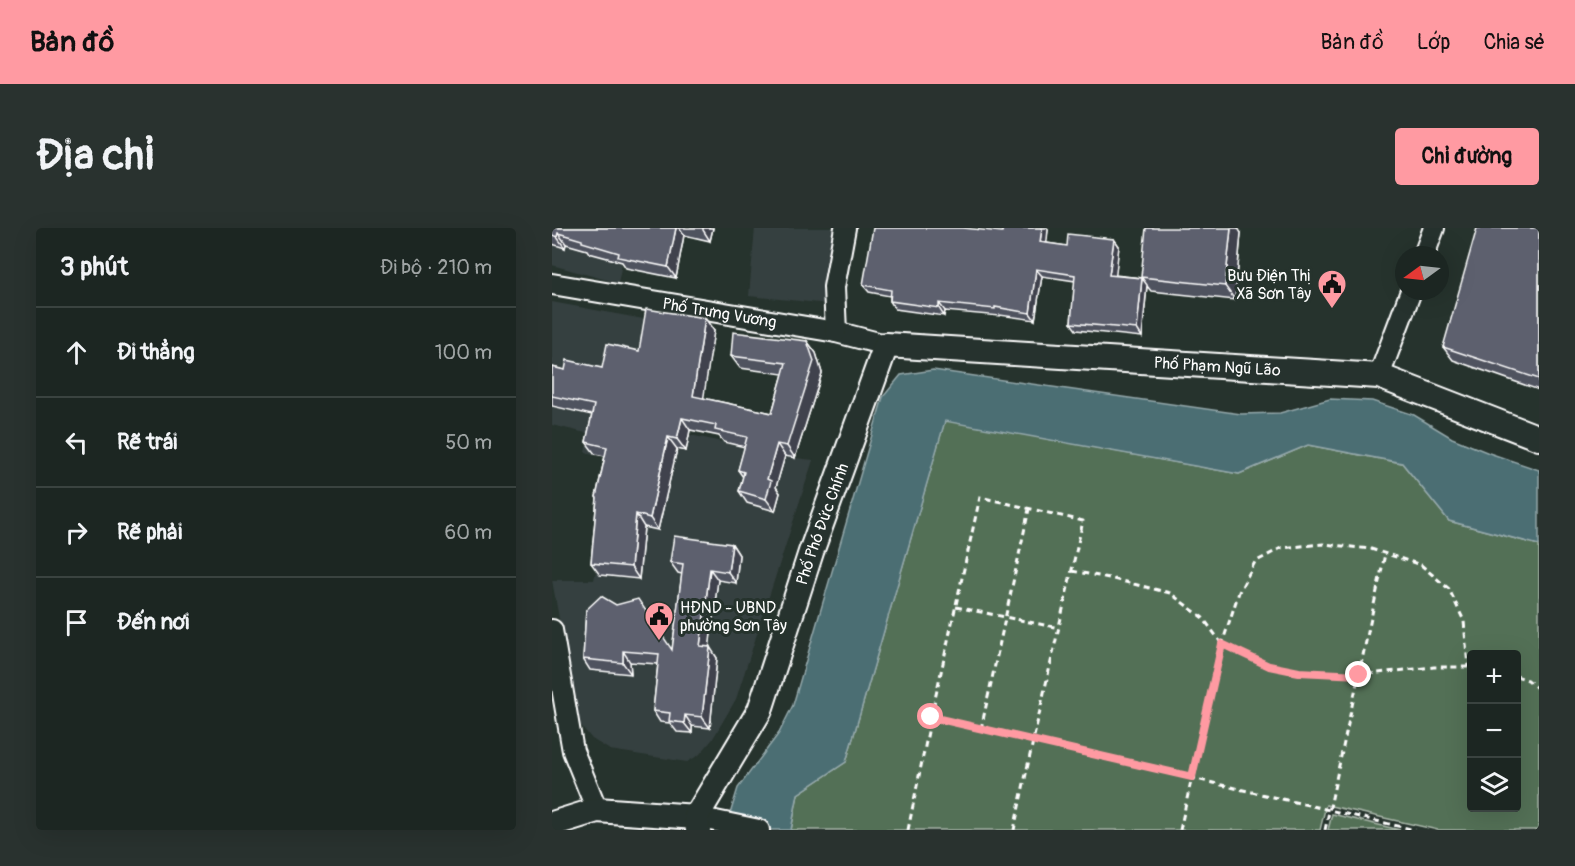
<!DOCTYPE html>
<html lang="vi">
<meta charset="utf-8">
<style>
:root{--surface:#1c2622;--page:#29322f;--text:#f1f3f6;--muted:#a0a5a5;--line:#3a4340;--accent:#ff9aa2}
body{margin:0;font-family:Pangolin,sans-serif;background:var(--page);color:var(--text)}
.controls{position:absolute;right:18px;bottom:18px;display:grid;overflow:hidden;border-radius:6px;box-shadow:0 6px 24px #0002}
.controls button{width:54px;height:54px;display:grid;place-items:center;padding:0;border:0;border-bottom:2px solid var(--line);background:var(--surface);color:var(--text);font:30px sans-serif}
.compass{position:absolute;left:843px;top:18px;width:54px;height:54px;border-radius:50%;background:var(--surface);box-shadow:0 6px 24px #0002;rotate:255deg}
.stop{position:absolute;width:18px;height:18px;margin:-14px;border:4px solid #ff9aa2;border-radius:50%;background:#fff}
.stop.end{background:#ff9aa2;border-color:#fff;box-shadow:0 2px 6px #0008}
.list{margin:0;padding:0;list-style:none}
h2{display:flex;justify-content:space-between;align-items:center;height:78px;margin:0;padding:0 24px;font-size:26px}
h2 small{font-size:20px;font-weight:400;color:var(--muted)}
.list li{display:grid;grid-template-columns:39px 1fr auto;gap:18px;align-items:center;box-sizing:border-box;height:90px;padding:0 24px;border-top:2px solid var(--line)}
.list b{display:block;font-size:22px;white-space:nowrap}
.list em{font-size:20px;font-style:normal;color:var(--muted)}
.icon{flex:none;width:33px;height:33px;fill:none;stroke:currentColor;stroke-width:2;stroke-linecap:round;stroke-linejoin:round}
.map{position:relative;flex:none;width:987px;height:602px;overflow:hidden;border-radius:6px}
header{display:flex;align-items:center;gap:36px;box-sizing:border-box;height:84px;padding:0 30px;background:var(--accent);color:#111}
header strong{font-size:28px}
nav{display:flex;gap:33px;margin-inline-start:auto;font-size:21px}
.intro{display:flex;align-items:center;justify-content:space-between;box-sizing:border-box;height:144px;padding:0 36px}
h1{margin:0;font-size:42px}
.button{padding:15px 27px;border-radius:6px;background:var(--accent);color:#111;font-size:21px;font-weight:700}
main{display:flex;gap:36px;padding:0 36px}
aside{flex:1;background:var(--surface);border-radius:6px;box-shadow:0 6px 24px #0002}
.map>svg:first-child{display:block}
.built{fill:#364040}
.green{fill:#536f56;stroke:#a9b7aa;stroke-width:1.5;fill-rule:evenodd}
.water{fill:#4c6e73;stroke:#94a8ab;stroke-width:1.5}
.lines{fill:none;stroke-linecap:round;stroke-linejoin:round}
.minor-casing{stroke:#fff;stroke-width:24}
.major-casing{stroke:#fff;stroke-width:28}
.path{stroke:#fff;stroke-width:3;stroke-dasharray:6 4.5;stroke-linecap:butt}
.minor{stroke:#26332d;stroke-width:20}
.major{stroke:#26332d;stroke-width:24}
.wall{fill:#50535f;stroke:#fff;stroke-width:1.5}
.shaded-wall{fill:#41434d;stroke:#fff;stroke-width:1.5}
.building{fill:#5d606e;stroke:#fff;stroke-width:1.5}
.route{stroke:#ff9aa2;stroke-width:8}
.labels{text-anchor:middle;stroke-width:6;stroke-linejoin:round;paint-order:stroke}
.poi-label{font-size:16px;fill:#fff;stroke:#26332d;text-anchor:end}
.street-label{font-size:16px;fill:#fff;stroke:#26332d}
</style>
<header>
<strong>Bản đồ</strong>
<nav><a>Bản đồ</a><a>Lớp</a><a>Chia sẻ</a></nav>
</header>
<div class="intro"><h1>Địa chỉ</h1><a class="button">Chỉ đường</a></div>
<main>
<aside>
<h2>3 phút<small>Đi bộ · 210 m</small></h2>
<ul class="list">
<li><svg class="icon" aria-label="ahead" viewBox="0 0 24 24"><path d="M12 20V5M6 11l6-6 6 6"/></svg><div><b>Đi thẳng</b></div><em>100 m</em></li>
<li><svg class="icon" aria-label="left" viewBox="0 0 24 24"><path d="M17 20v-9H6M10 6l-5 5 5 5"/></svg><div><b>Rẽ trái</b></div><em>50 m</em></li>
<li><svg class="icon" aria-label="right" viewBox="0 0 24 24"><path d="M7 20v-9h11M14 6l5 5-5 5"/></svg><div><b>Rẽ phải</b></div><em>60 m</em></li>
<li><svg class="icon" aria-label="arrive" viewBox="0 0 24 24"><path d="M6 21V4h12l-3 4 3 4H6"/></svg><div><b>Đến nơi</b></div></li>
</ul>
</aside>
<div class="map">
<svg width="987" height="602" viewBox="0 0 987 602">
<rect width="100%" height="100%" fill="#26332d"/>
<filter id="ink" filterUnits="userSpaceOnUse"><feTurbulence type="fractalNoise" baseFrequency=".0167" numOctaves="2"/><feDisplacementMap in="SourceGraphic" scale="12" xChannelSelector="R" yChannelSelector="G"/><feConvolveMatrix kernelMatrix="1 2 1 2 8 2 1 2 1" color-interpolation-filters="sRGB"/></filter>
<g filter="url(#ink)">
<g class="built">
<polygon points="0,0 77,0 66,55 0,37"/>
<polygon points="203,0 295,0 287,77 197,68"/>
<polygon points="0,74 102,93 102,199 243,230 261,232 184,471 160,512 147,527 135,534 58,522 40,511 26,494 0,352 42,352 52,305 63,231 33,224 38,206 0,197"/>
</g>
<g class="green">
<path d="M393,192L687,246L756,217L850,235L897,293L987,317V602H886L774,577L768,602H239L246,566L294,534ZM920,427H964V580H920Z"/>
<polygon points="780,586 848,602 776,602"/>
</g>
<polygon class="water" points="381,142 689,186 728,185 778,171 820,173 862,187 900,210 937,225 987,242 987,317 897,293 850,235 756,217 687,246 393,193 294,534 246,566 239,602 173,602 186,560 227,505 241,477 331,169 349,147"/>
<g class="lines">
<g class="minor-casing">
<g id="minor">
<polyline points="872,27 882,0"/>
<path id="s1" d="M0,56L284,104L334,117"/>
<polyline points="284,104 282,59 293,0"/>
<polyline points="827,148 859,63"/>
<polyline points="0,402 21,523 45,582"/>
<polyline points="144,589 207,602"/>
</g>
</g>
<g class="major-casing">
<g id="major">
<polyline points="0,596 45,582 144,589"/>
<path id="s2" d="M146,602L144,589L208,482L259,324L334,117L827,148L987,210"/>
</g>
</g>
<g class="path">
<polyline points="520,343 557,350 618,365 651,390 670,416 716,438 747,444 807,447 882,439 920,439"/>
<polyline points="404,379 507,400"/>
<polyline points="964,448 976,452 987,462"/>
<polyline points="429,501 477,281"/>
<polyline points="356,602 379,489 428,269 531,293 481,513 379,489"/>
<polyline points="462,602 481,513 863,602"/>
<polyline points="628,602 670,416 687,364 703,334 729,320 771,316 819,321 869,337 897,361 912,393 916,439"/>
<polyline points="773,602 833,326"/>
</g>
<use href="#minor" class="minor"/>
<use href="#major" class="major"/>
</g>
<g class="wall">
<polygon points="0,0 161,0 158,13 132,7 124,50 74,40 70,34 37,25 35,22 14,16 13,20 0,16"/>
<polygon points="451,0 495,0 496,2 494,15 515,18 562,11 567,18 563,47 590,50 689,5 683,72 599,63 595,58 590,109 524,102 519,95 523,53 490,48 483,92 448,87 448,88 393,83 392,88 343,81 338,73 338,68 317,64 311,57 450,4"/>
<polygon points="987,0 987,162 901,132 891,119"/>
<polygon points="162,103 151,170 220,185 231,146 188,140 179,128 255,113 264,125 270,145 243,230 233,228 224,259 228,265 223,283 195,275 187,263 191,249 186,242 193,219 172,214 167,208 138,202 134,223 125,221 106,302 92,299 87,351 48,347 39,335 45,271 44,269 53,228 43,226 34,214 40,187 0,178 0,139 13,142 50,140 87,123"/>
<polygon points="180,316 187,327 184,355 166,352 157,419 165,430 158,500 140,498 140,505 125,504 118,495 108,494 101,483 106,436 78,434 79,446 38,442 31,431 34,382 120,422 130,346 126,345 118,334"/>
</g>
<g class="shaded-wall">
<polygon points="124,0 127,0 132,7 124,50 116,39"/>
<polygon points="151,0 161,0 158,13 151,2"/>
<polygon points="490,0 495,0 496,2 494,22 488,14"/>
<polygon points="679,0 686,0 689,5 683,72 673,58"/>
<polygon points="6,5 14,16 13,20 5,9"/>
<polygon points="562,11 567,18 563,54 557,47"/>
<polygon points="484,41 490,48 483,92 478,85"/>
<polygon points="590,50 595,57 590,109 585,101"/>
<polygon points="387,75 393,83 392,88 387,80"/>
<polygon points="153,90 162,103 150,180 141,168"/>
<polygon points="255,113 264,125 270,145 243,230 235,218"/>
<polygon points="130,190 138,202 134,223 125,211"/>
<polygon points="116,209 125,221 106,302 98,290"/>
<polygon points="225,216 233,228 224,259 228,265 223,283 214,271 215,251"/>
<polygon points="84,286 92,299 87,351 79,339"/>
<polygon points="180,316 187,327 184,355 176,344"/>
<polygon points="158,341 166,352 156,429 148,418"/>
<polygon points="158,419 165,430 158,500 150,489"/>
<polygon points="71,423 78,434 79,446 71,435"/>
<polygon points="133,487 140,498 140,505 132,495"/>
</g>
<g class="building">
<polygon points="0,0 124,0 116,39 66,29 67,25 30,14 30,12 6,5 5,9 0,7"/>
<polygon points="321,0 411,0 450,4 451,0 490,0 488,14 515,18 516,6 562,11 557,47 590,50 585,101 519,95 523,47 484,41 478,85 443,79 443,81 387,75 387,80 338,73 339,62 311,57"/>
<polygon points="594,0 679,0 673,58 589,49"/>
<polygon points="925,0 987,0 987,151 891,119"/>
<polygon points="94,81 153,90 141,168 220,185 234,135 179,128 181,104 255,113 262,133 235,218 225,216 215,251 219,253 214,271 187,263 192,244 186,242 195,209 163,202 164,197 130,190 125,211 116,209 98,290 84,286 79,339 39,335 45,270 44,269 55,219 34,214 42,177 0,168 0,139 13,142 15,132 50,140 55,116 87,123"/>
<polygon points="122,308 180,316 176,344 158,341 148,418 158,419 150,489 133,487 132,495 117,493 118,485 101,483 107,426 71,423 71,435 31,431 34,382 49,368 64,377 86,371 120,422 131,336 118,334"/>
</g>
</g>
<g class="lines" filter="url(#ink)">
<polyline class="route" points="379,489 640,549 670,416 717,438 747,444 807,447"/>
</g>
<defs>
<g id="civic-pin" transform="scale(1.5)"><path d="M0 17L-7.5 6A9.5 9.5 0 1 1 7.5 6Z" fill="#ff9aa2" stroke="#26332d"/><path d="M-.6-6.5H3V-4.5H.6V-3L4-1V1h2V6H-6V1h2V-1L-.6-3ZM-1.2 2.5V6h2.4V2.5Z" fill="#111"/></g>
</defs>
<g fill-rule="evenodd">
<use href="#civic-pin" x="780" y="56"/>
<use href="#civic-pin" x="107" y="388"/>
</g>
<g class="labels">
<g class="poi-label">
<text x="759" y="53">Bưu Điện Thị<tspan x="759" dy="18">Xã Sơn Tây</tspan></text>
<text x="128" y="385" text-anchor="start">HĐND - UBND<tspan x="128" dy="18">phường Sơn Tây</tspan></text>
</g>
<g class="street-label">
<text dy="6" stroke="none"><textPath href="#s1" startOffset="170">Phố Trưng Vương</textPath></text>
<text dy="6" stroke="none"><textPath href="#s2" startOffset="856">Phố Phạm Ngũ Lão</textPath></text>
<text dy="6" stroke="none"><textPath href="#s2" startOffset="334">Phố Phó Đức Chính</textPath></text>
</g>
</g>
</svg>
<div class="controls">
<button>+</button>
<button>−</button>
<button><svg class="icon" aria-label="layers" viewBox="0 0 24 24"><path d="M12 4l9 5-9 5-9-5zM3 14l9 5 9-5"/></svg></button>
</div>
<svg class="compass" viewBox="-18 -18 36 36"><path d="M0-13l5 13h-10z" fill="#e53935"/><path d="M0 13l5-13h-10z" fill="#a0a5a5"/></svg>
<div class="stop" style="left:379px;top:489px"></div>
<div class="stop end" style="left:807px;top:447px"></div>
</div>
</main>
